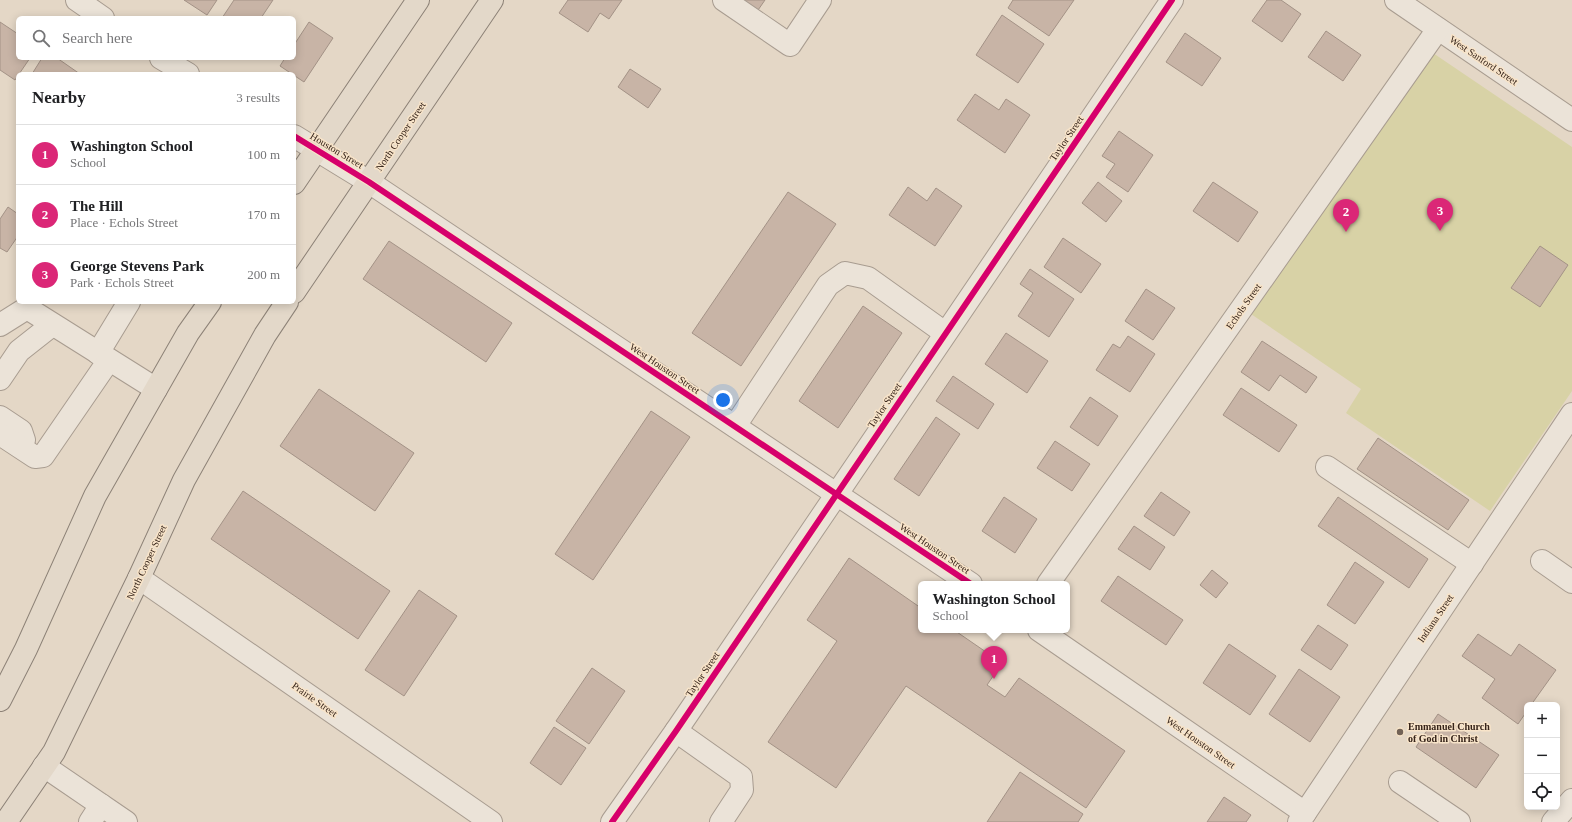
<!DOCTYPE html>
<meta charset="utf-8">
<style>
:root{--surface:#fff;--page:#f2f2f2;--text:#202124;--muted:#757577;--line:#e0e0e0;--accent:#db2777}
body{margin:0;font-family:Georgia,serif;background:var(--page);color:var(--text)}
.controls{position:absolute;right:12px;bottom:12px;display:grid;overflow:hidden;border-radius:6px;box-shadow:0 2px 10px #0003}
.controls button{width:36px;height:36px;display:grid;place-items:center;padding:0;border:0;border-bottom:1px solid var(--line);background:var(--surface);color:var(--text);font:20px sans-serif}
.you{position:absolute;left:723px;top:400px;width:14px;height:14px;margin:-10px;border:3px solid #fff;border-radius:50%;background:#1a73e8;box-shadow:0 0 0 6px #1a73e833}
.badge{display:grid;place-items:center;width:26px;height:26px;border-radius:50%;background:var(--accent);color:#fff;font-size:13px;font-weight:700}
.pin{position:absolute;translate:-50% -33px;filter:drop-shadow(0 1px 2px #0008)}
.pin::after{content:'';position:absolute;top:21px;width:14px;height:12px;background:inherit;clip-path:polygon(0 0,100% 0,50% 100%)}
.popup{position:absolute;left:918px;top:581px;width:152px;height:52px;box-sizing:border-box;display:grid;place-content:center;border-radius:6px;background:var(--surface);filter:drop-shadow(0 1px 3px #0005);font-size:13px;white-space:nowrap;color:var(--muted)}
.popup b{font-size:15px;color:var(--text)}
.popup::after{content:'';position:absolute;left:50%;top:100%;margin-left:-8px;border:8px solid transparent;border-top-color:var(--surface)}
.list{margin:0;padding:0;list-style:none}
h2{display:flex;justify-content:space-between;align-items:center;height:52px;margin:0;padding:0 16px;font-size:17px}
h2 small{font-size:13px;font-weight:400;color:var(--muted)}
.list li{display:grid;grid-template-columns:26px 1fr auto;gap:12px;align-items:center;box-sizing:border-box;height:60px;padding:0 16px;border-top:1px solid var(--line)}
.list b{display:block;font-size:15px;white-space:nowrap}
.list p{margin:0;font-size:13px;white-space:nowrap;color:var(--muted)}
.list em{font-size:13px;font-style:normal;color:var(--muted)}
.icon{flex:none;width:22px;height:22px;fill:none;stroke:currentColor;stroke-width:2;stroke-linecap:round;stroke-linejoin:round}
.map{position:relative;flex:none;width:1572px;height:822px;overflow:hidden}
.search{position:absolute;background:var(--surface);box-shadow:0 2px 10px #0003;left:16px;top:16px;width:280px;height:44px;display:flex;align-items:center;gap:10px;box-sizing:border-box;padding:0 14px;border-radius:6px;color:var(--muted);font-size:15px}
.panel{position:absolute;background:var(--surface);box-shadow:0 2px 10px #0003;left:16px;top:72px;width:280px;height:232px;border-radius:6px}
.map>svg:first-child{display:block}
.green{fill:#d8d2a6}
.building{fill:#c8b4a6;stroke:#a39286}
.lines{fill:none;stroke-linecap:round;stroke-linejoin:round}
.minor-casing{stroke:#a89c90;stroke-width:24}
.major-casing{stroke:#8d8277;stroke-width:24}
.minor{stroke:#ebe3d8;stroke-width:22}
.major{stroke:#e3d8c9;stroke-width:22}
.cycleway-casing{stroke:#f8e4c9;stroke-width:8}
.cycleway{stroke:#d6006c;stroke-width:6}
.poi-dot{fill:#726256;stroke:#f8e4c9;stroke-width:1.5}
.labels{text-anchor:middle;stroke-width:3;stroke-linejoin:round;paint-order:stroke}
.street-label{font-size:10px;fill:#352319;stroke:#f8e4c9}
.poi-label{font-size:10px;font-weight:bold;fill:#352319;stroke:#f8e4c9;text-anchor:start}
</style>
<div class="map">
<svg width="1572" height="822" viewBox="0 0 1572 822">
<rect width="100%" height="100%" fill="#e4d7c6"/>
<polygon class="green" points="1430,51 1572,147 1572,391 1490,511 1346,413 1361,389 1251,314"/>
<g class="building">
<polygon points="184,0 217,0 207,15"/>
<polygon points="234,0 273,0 261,18 222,18"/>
<polygon points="568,0 622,0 609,19 600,13 588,32 559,13"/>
<polygon points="736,0 765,0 756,13"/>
<polygon points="1013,0 1074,0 1049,36 1008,8"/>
<polygon points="1267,0 1281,0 1301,14 1282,42 1252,21"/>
<polygon points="1002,15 1044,44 1018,83 976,55"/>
<polygon points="0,22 18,34 18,58 30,58 15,80 0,70"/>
<polygon points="309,22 333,38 304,82 280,66 285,58 294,58 294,45"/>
<polygon points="1326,31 1361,55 1343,81 1308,57"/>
<polygon points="1185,33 1221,58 1202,86 1166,62"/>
<polygon points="42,58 57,58 80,74 32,74"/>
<polygon points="630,69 661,89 648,108 618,87"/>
<polygon points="975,94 999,110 1006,99 1030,115 1005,153 957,120"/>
<polygon points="1119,131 1153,155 1128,192 1106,177 1115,164 1102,156"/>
<polygon points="1098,182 1122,201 1106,222 1082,203"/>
<polygon points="1213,182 1258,212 1238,242 1193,211"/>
<polygon points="908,187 927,201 936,188 962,206 935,246 889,215"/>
<polygon points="788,192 836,224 741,366 692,333"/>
<polygon points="8,207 18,214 18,236 7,252 0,248 0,219"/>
<polygon points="1063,238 1101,264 1081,293 1044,267"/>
<polygon points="389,241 512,323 486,362 363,279"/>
<polygon points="1540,246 1568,265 1540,307 1511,288"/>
<polygon points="1030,269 1074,299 1049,337 1018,316 1033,293 1020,284"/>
<polygon points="1146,289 1175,308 1153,340 1125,321"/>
<polygon points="863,306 902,333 838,428 799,401"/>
<polygon points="1006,333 1048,361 1027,393 985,364"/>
<polygon points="1128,336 1155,354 1130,392 1096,370 1113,344 1120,348"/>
<polygon points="1262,341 1317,377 1306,393 1280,375 1269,391 1241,372"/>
<polygon points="953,376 994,404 978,429 936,401"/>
<polygon points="1241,388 1297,425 1279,452 1223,415"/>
<polygon points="319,389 414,453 375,511 280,446"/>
<polygon points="1090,397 1118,416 1098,446 1070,427"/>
<polygon points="651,411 690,437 593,580 555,554"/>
<polygon points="936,417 960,434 919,496 894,479"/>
<polygon points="1378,438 1469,500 1448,530 1357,469"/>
<polygon points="1055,441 1090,464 1072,491 1037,468"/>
<polygon points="243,491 390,591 358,639 211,539"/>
<polygon points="1161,492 1190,512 1174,536 1144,516"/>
<polygon points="1004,497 1037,519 1015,553 982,531"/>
<polygon points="1338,497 1428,559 1409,588 1318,526"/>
<polygon points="1134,526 1165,547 1150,570 1118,549"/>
<polygon points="849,558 921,608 921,630 954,630 1002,663 987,685 1005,697 1019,678 1125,751 1086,808 906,686 836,788 768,742 837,641 807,620"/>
<polygon points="1355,562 1384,582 1355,624 1327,605"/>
<polygon points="1212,570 1228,583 1216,598 1200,585"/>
<polygon points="1118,576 1183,620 1166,645 1101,601"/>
<polygon points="419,590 457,616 404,696 365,670"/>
<polygon points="1318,625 1348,645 1331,670 1301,650"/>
<polygon points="1478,634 1511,656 1519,644 1556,670 1531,705 1527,705 1527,711 1518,724 1482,698 1495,679 1462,656"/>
<polygon points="1229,644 1276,676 1250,715 1203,683"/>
<polygon points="592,668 625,691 589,744 556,721"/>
<polygon points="1299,669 1340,697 1310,742 1269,714"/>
<polygon points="1438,714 1499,755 1476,788 1416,747"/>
<polygon points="554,727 586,748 561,785 530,763"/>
<polygon points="1020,772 1083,814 1078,822 987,822"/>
<polygon points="1224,797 1251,815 1246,822 1207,822"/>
</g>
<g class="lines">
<g class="minor-casing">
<g id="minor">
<polyline points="77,0 103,18"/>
<polyline points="724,0 790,45 820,0"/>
<polyline points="1396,0 1572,120"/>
<polyline points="161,58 188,74"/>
<polyline points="294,136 369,182 971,584"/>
<polyline points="0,325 27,308 156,389"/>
<polyline points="98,353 129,302"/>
<polyline points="0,379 19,351 52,325"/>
<polyline points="0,417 21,431 24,440"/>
<polyline points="735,426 828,285 845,273 868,278 945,333"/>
<polyline points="0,434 35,457 43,456 109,360"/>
<polyline points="1327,467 1472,564"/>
<polyline points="1542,561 1572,582"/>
<polyline points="139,578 491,822"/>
<polyline points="1048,584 1438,29"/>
<polyline points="1039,630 1305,813"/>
<polyline points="676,731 741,777 742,790 721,822"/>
<polyline points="44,766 126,822"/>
<polyline points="1400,782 1459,822"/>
<polyline points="90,822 101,805"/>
<polyline points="612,822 676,731 1172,0"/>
<polyline points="1299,822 1572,414"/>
<polyline points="1553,822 1572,800"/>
</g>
</g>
<g class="major-casing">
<g id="major">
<polyline points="294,183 418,0"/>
<polyline points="294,292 492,0"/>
<polyline points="0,700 26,649 95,496 188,333 210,302"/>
<polyline points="6,822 54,752 139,578 184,480 265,335 287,302"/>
</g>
</g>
<use href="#minor" class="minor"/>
<use href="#major" class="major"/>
<g class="cycleway-casing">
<g id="cycleway">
<polyline points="294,136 369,182 971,584"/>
<polyline points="612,822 676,731 1172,0"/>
</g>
</g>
<use href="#cycleway" class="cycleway"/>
</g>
<circle class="poi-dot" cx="1400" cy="732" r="4"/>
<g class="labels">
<g class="street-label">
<text transform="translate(1484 60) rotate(34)" y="4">West Sanford Street</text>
<text transform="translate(400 136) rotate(-56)" y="4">North Cooper Street</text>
<text transform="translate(1066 138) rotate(-56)" y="4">Taylor Street</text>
<text transform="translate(337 150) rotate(31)" y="4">Houston Street</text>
<text transform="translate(1243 306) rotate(-55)" y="4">Echols Street</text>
<text transform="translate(665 368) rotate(34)" y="4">West Houston Street</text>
<text transform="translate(884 405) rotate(-56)" y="4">Taylor Street</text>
<text transform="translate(935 548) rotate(34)" y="4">West Houston Street</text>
<text transform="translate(146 562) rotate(-65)" y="4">North Cooper Street</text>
<text transform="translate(1435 618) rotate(-56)" y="4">Indiana Street</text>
<text transform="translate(702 674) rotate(-56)" y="4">Taylor Street</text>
<text transform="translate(315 699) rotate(35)" y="4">Prairie Street</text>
<text transform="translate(1201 742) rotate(35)" y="4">West Houston Street</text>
</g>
<g class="poi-label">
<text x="1408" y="730">Emmanuel Church<tspan x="1408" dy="12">of God in Christ</tspan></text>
</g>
</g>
</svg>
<div class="controls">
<button>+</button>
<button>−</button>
<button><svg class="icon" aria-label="locate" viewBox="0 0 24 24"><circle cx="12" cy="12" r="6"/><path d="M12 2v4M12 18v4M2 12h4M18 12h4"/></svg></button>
</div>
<div class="you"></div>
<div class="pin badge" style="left:994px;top:679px">1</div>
<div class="popup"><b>Washington School</b>School</div>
<div class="pin badge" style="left:1346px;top:232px">2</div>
<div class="pin badge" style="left:1440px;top:231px">3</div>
<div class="search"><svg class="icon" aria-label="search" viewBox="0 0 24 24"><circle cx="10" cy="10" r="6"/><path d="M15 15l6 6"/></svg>Search here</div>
<section class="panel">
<h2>Nearby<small>3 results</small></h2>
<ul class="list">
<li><span class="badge">1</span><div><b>Washington School</b><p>School</p></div><em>100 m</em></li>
<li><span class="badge">2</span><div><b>The Hill</b><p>Place · Echols Street</p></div><em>170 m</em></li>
<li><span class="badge">3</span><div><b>George Stevens Park</b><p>Park · Echols Street</p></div><em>200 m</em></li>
</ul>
</section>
</div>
